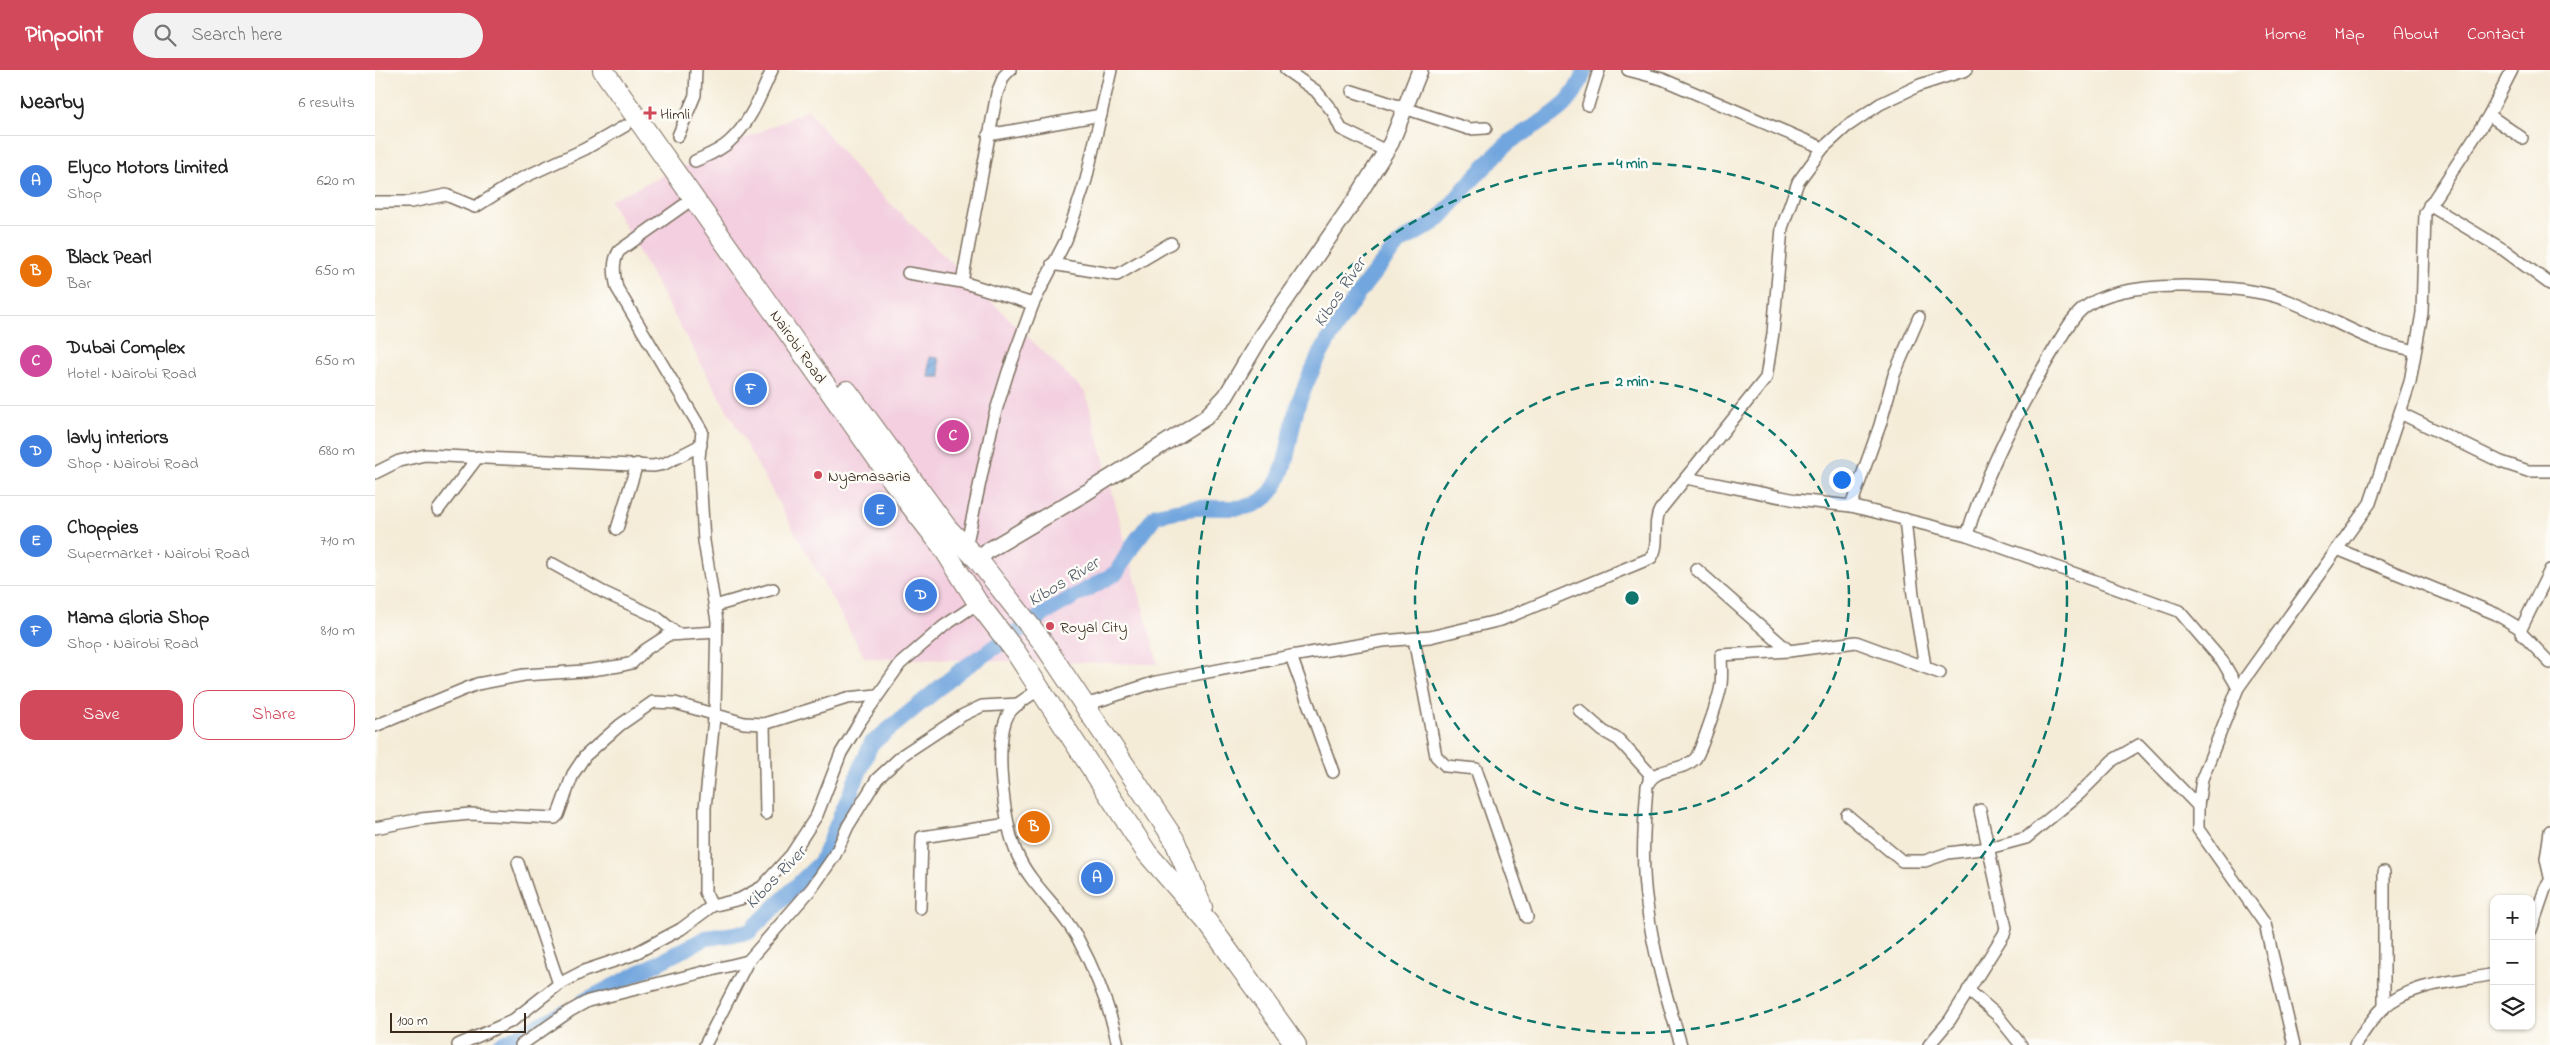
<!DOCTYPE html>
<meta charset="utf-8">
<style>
:root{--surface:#fff;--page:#f2f2f2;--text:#222;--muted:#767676;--line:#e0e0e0;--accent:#d1495b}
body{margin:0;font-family:"Indie Flower",sans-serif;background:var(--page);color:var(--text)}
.controls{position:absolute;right:15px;bottom:15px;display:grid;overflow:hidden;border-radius:10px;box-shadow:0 1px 4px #0004}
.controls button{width:45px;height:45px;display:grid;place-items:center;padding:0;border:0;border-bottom:1px solid var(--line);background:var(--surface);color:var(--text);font:25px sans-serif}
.scale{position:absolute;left:15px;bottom:12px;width:136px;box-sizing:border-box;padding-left:5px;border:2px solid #3b2a1e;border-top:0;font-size:14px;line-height:18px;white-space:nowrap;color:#3b2a1e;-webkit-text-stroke:4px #fdfcf7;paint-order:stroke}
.you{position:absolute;left:1466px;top:409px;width:18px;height:18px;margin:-12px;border:4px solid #fff;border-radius:50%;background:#1a73e8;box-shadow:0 0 0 8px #1a73e833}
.badge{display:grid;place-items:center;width:32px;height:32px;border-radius:50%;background:var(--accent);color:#fff;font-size:16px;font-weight:700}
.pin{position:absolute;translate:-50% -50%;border:2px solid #fff;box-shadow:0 1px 5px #0006}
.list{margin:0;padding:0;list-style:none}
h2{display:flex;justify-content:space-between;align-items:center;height:65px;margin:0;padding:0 20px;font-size:21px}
h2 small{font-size:16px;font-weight:400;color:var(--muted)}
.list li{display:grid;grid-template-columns:32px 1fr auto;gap:15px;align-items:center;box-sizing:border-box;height:90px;padding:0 20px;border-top:1px solid var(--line)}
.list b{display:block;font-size:19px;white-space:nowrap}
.list p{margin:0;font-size:16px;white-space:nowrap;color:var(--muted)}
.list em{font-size:16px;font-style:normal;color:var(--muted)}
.actions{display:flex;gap:10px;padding:15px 20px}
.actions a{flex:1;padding:11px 0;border:1px solid var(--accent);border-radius:15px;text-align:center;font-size:18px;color:var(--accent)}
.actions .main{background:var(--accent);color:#fff}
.icon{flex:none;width:28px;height:28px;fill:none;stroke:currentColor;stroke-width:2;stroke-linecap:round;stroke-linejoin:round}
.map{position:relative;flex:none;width:2175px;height:975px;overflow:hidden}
header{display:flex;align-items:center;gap:30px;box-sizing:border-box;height:70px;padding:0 25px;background:var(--accent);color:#fff}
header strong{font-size:24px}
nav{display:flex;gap:28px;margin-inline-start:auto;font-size:18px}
.search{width:350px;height:45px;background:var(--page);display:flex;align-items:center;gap:12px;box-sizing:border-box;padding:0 18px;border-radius:28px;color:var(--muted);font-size:19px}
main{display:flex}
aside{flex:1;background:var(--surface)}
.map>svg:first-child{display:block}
.built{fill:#f3cfdf}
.water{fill:url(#water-waves);stroke:#56687e}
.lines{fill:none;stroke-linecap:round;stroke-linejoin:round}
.river{stroke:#72a6de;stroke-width:16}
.street-casing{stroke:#7c6e5f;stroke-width:14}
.secondary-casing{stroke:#7c6e5f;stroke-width:18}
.highway-casing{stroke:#7c6e5f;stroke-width:22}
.street{stroke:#fff;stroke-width:11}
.secondary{stroke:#fff;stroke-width:15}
.highway{stroke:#fff;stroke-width:20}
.ring{fill:none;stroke:#0f766e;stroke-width:2.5;stroke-dasharray:9 6}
.poi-dot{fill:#d1495b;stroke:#fdfcf7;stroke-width:2}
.labels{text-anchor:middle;stroke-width:5;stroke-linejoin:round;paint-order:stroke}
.poi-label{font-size:16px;fill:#3b2a1e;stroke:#fdfcf7;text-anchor:start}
.street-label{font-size:16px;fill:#3b2a1e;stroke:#fdfcf7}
.water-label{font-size:18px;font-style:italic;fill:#515c6b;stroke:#fdfcf7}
.centre{fill:#0f766e;stroke:#fdfcf7;stroke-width:2.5}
.ring-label{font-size:15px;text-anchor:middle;font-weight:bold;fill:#0f766e;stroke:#fdfcf7;stroke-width:5;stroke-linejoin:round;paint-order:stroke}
</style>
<header>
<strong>Pinpoint</strong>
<div class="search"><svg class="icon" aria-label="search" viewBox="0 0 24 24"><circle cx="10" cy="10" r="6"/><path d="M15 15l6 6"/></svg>Search here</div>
<nav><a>Home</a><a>Map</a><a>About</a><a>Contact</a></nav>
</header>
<main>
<aside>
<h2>Nearby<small>6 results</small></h2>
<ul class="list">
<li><span class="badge" style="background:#3f7fe0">A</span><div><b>Elyco Motors Limited</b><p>Shop</p></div><em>620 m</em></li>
<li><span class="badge" style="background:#e8710a">B</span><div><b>Black Pearl</b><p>Bar</p></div><em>650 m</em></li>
<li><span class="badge" style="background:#d1479c">C</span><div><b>Dubai Complex</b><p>Hotel · Nairobi Road</p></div><em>650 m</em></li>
<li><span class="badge" style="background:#3f7fe0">D</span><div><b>lavly interiors</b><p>Shop · Nairobi Road</p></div><em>680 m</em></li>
<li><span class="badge" style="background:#3f7fe0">E</span><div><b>Choppies</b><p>Supermarket · Nairobi Road</p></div><em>710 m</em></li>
<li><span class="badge" style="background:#3f7fe0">F</span><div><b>Mama Gloria Shop</b><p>Shop · Nairobi Road</p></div><em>810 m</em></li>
</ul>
<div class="actions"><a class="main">Save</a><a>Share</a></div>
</aside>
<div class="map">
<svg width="2175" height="975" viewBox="0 0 2175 975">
<defs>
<pattern id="water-waves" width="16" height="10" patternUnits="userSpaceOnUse" patternTransform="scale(1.25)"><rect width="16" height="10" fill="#72a6de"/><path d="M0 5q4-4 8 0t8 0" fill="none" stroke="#5f87b3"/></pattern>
</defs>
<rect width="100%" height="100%" fill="#fdfcf7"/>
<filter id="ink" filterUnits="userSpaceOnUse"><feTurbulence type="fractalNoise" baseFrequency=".02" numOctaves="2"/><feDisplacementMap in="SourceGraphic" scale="10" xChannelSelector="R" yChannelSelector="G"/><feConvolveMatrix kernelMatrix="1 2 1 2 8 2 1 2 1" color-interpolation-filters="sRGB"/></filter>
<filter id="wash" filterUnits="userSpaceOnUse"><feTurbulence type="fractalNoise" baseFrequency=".0096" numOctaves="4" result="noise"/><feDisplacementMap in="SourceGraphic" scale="20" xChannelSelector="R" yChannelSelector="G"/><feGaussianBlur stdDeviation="1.12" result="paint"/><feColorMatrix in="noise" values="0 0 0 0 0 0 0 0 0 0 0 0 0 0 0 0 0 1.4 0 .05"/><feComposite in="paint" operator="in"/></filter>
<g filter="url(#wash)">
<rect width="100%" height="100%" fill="#f5ecd8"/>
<polygon class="built" points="433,40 486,105 711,323 783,594 490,588 235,130"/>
<polygon class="water" points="554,287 563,288 566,307 554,307"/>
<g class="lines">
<g class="river">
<path d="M209,931L331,868L374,862L446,792L496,674L586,600L675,540L741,503L760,472L781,445C795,442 809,439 822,438C848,436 878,445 896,422C915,397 914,359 924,331C945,276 981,222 1020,178C1031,166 1048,161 1061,151C1077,138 1088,117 1104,103C1114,93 1124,80 1136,71C1170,48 1195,42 1210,0"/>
<polyline points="125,975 188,943"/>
</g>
</g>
</g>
<g filter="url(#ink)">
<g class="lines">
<g class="street-casing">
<g id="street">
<polyline points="911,0 941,21 958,42 966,59 1011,81"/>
<polyline points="1253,0 1287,9 1448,78"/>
<polyline points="977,21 1094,59 1111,58"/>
<polyline points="1213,35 1224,0"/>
<polyline points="2114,45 2147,68"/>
<polyline points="613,65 726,45"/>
<polyline points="303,66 320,25 321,0"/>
<path d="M320,91C331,86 345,81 354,72C375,54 386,24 397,0"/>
<polyline points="0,132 36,132 71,125 100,137 143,110 210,79 250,56"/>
<path d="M309,135L244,181C237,192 239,205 242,218L327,361L324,388L329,471L342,551L340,638L330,738V822L337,836"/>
<polyline points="2054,135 2129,180 2175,214"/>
<polyline points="677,194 742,205 796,173"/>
<polyline points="533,203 587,212 658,234"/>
<polyline points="587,212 622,23 629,6 635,0"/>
<polyline points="2025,343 2126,392 2153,401 2175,401"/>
<polyline points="0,403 24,391 50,385 278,396 289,394 326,375"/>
<path d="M1311,408L1421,430L1476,436L1592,465C1610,404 1648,330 1681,276C1689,263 1697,247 1710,237C1747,208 1855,214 1899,226C1934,236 1966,257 2000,270C2013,275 2027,277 2040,281"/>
<polyline points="1476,436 1505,355 1519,305 1544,247"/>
<polyline points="63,440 103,387"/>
<polyline points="1530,449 1538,525 1550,596"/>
<polyline points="242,459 262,394"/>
<polyline points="1592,465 1804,541 1848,592 1863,618"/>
<polyline points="593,468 619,347 633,302 658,234 691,170 711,110 736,0"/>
<polyline points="1962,479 2121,544 2146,559"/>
<polyline points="178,494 228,522 280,546 301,563"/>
<polyline points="1321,499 1414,581"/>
<polyline points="2175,500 2146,559 2146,563 2175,593"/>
<polyline points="340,536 398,519"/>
<polyline points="1039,569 1061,686 1071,696 1101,699 1152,847"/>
<polyline points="916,586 958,702"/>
<path d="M665,619C655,626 639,634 633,645C618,672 629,758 643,786C657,817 687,839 703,869C721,903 735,937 743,975"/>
<path d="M708,634L720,632L781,612L916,586L1008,571L1055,567L1126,550L1276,488C1286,475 1277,454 1285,440L1391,308L1398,263L1407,158L1423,112L1448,78L1471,57L1505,34L1545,15L1591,0"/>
<polyline points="1204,640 1228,661 1244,670 1275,704 1274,708"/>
<polyline points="389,654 391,744"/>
<polyline points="0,656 102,614 149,605 209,601 244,596 257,593 270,580 293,565 342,562"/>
<polyline points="1472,745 1527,791 1550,791 1573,783 1614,778 1651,768 1704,724 1738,690 1764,675 1823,736"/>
<polyline points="0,758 46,749 95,744 180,748 183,745 198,704 210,686 245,655 278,632 300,633 369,653 389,654 472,628 502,625"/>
<polyline points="2175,761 2171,789 2175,807"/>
<polyline points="143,793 184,914"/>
<polyline points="545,838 547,767 633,754"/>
<polyline points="2156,860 2170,819 2175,811"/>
<polyline points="1593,920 1622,945 1646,975"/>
<polyline points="2009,938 2009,802"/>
<polyline points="83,975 137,951 184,914 209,901 257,885 306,859 337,836 365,829 387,817 416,785 442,745 466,683 486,650 525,594 569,556 603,533"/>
<polyline points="146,975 195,941 213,931 373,891"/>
<polyline points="330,975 373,891 437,818 460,785 473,756 502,709 529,684 588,645 607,636 644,634"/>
<path d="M1306,975C1292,929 1278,882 1272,834C1266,795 1269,756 1272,716C1279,696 1305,703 1320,689C1325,684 1343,630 1345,620C1348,609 1346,597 1346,585L1414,581L1481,572L1565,603"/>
<polyline points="1554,975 1575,950 1629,864 1631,858 1605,740"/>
<polyline points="1919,975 1890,854 1823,759 1823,736 1827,709 1863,618 1995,433 2035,312 2047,243 2050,143 2114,45 2137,0"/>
<path d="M1980,975C1989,962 1997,948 2008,938C2038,912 2082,912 2119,904"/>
</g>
</g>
<g class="secondary-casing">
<polyline id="secondary" points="603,490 614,480 712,422 830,348 851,326 888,263 982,127 1016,73 1045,0"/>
</g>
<g class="highway-casing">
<g id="highway">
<polyline points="228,0 533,432 567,476 603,533 640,581 772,783 833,853 921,975"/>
<polyline points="472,321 572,458 603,490 666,570 799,769 827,837"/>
</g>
</g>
<use href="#street" class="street"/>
<use href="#secondary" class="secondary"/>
<use href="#highway" class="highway"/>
</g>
</g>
<g class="ring">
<circle cx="1257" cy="528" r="217"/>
<circle cx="1257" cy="528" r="435"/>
</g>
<g class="poi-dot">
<path d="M272.5 35.5h5v5h5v5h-5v5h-5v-5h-5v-5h5z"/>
<circle cx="443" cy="405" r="5"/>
<circle cx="675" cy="556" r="5"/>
</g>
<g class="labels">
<g class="poi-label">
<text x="285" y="49">Himli</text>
<text x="453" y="411">Nyamasaria</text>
<text x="685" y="562">Royal City</text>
</g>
<g class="street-label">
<text transform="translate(424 276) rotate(55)" y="6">Nairobi Road</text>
</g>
<g class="water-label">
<text transform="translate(964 222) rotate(-56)" y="6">Kibos River</text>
<text transform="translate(688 511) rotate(-31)" y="6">Kibos River</text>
<text transform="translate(400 807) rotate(-46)" y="6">Kibos River</text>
</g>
</g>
<circle cx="1257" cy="528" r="8" class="centre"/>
<g class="ring-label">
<text x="1257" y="98">4 min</text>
<text x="1257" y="316">2 min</text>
</g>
</svg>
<div class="controls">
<button>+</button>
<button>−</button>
<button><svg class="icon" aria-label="layers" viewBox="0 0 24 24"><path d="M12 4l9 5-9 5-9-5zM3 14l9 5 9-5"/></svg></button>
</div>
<div class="scale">100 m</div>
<div class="you"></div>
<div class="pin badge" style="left:722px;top:808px;background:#3f7fe0">A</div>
<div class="pin badge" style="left:659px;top:757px;background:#e8710a">B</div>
<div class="pin badge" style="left:578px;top:366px;background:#d1479c">C</div>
<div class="pin badge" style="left:546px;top:525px;background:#3f7fe0">D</div>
<div class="pin badge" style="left:505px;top:440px;background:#3f7fe0">E</div>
<div class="pin badge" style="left:376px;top:319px;background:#3f7fe0">F</div>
</div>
</main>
